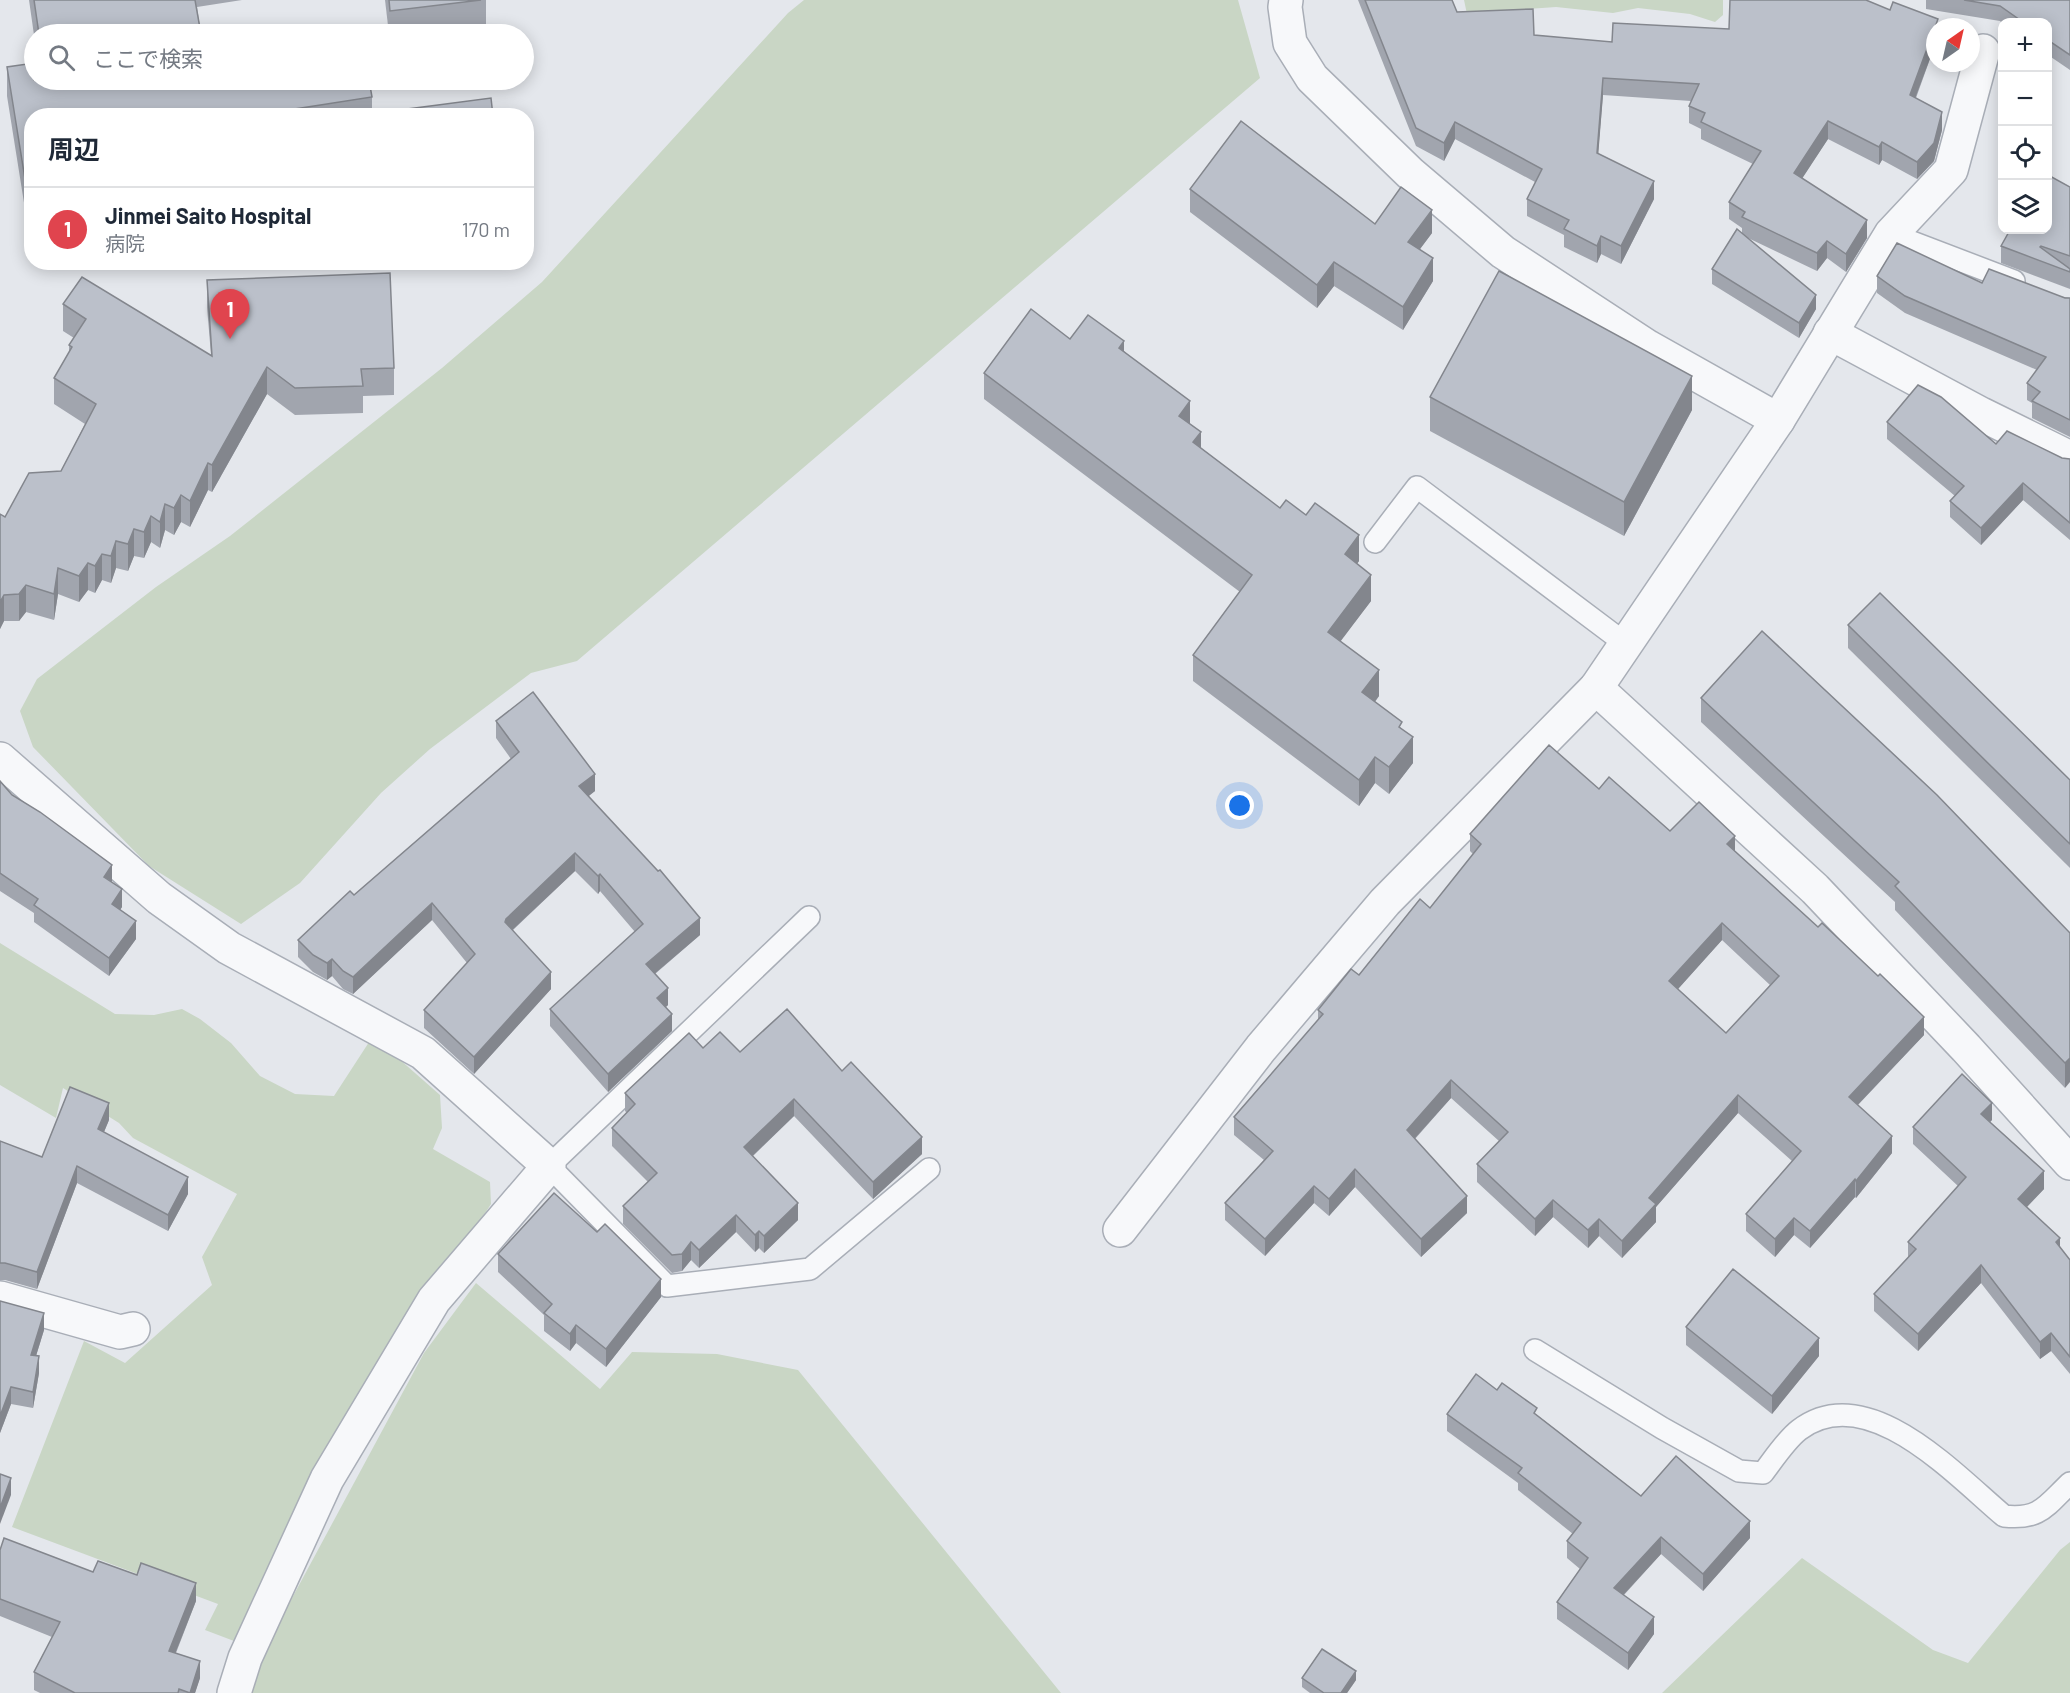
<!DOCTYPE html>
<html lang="ja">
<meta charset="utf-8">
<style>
:root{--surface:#fff;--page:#f2f2f3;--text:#1f2937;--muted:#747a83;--line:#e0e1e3;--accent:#d1495b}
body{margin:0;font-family:Barlow,"Noto Sans JP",sans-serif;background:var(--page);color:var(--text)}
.controls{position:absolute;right:18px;top:18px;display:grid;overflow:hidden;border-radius:12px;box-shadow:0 3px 15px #0003}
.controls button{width:54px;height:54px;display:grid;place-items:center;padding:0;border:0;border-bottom:2px solid var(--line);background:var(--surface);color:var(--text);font:30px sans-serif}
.compass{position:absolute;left:1926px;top:18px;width:54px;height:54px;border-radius:50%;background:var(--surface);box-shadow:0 3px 15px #0003;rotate:34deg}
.you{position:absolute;left:1240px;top:806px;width:21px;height:21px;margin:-15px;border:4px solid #fff;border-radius:50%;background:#1a73e8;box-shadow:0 0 0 9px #1a73e833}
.badge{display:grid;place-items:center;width:39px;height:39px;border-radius:50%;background:var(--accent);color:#fff;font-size:20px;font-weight:700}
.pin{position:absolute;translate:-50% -50px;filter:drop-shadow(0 2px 3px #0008)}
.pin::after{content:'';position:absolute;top:32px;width:21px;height:18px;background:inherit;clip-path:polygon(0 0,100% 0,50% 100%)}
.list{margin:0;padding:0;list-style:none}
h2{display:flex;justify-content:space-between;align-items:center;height:78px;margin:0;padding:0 24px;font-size:26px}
h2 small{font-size:20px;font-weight:400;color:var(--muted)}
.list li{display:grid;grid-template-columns:39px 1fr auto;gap:18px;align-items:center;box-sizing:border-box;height:84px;padding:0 24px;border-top:2px solid var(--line)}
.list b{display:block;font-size:22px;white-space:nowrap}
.list p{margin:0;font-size:20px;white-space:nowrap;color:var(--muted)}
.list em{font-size:20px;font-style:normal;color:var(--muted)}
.icon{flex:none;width:33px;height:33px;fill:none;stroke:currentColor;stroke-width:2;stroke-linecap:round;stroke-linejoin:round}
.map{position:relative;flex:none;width:2070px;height:1693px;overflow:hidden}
.search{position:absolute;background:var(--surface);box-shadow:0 3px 15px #0003;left:24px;top:24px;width:510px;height:66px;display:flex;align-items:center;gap:15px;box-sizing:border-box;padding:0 21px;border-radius:33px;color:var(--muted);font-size:22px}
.panel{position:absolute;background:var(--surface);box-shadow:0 3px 15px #0003;left:24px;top:108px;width:510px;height:162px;border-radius:24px}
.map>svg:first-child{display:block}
.green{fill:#c9d6c5}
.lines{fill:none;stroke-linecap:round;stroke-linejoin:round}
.lane-casing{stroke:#a9aeb7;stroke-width:24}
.street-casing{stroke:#a9aeb7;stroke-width:36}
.lane{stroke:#f7f8fa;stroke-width:21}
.street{stroke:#f7f8fa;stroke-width:33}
.wall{fill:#a1a5ae;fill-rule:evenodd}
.shaded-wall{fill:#83868d}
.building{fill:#bbc0ca;stroke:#83868d;stroke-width:1.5;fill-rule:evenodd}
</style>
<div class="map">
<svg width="2070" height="1693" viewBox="0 0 2070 1693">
<rect width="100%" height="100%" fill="#e4e7ec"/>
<g class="green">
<polygon points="804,0 1238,0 1260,78 577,661 531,673 430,749 381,793 300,883 241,924 149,866 33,747 20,711 37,679 156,587 230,536 442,368 542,282 788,13"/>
<polygon points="1464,0 1723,0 1723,15 1715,22 1690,14 1638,8 1613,13 1556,7 1512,10 1495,31 1471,33"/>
<polygon points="0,943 115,1014 154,1015 182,1009 200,1019 231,1043 260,1076 295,1094 334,1096 373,1036 440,1095 442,1128 433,1149 490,1182 491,1204 315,1473 234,1641 205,1630 218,1604 12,1527 84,1341 125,1363 212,1285 202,1257 237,1194 133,1138 119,1123 63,1088 56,1118 0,1085"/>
<polygon points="476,1283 600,1389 632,1352 717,1354 798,1370 1061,1693 247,1693 256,1665 424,1353"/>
<polygon points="2070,1542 2070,1693 1662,1693 1802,1558 1933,1650 1968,1663 2060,1550"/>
</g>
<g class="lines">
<g class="lane-casing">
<g id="lane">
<polyline points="1891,234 2014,281"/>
<polyline points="1375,542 1417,487 1626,644"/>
<polyline points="809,917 549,1166 667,1286 810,1269 929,1169"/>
<path d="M1535,1350L1662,1428L1739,1471L1763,1473C1773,1460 1786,1440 1799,1430C1867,1378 1955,1475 2004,1516C2040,1520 2046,1506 2070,1483"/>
</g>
</g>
<g class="street-casing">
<g id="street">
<polyline points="1286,0 1285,7 1290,43 1312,78 1410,173 1503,252 1648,347 1778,420"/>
<polyline points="1830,333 1981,414 2070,458"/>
<polyline points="1596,688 1815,889 1966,1048 2070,1163"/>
<polyline points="0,759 159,898 229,948 423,1053 549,1166 434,1300 327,1479 245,1658 234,1693"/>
<polyline points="1120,1230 1261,1048 1385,902 1596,688 1778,420 1891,234 1951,170 1983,51"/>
<polyline points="0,1298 120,1332 133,1329"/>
</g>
</g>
<use href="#lane" class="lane"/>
<use href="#street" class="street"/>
</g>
<g class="wall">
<polygon points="29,0 242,0 197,7 201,34 34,35"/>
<polygon points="385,0 486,0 486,29 438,34 389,34"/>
<polygon points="1358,0 1452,0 1457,12 1534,35 1612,42 1890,10 1938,27 1935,27 1935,45 1916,98 1942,130 1934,161 1917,179 1882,160 1879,165 1828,139 1802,178 1867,238 1846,272 1827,258 1817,271 1748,238 1816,309 1799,338 1712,284 1712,269 1742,233 1742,228 1729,219 1729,202 1753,164 1701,139 1701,129 1689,123 1689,106 1691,101 1603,95 1598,154 1654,199 1621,264 1601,254 1597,263 1564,247 1564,235 1527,216 1527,199 1535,182 1455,139 1444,161 1416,146"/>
<polygon points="1926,0 2070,0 2070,70 2048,55 2048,22 2002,23 2000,21 1926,9"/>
<polygon points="7,67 372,97 372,116 32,116 32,208 25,209 7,96"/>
<polygon points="2070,187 2070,289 2001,263 2001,246"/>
<polygon points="1190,189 1375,224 1432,233 1420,249 1433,281 1403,330 1334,286 1317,308 1190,212"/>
<polygon points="390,262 414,262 390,265"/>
<polygon points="1877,276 1982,283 2070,298 2070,437 2032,418 2032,403 2027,400 2027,383 2037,370 1905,313 1877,293"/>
<polygon points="207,280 394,368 394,395 363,396 363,413 295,415 267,394 212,492 208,490 190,527 181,522 174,535 165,530 160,548 151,542 144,558 134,556 128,571 116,568 111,583 102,580 95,593 88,590 79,602 58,594 54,620 26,612 19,621 4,621 0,629 0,514 5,517 61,471 85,424 54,404 54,378 69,352 69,345 74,338 63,331 63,304 211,355 207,307"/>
<polygon points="1070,339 1124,351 1190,424 1201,448 1280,508 1359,561 1357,564 1371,601 1340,641 1379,696 1375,702 1402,729 1413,763 1389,794 1375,783 1359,806 1193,681 1193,655 1240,592 984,399 984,373"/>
<polygon points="1430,397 1692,410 1624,536 1430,431"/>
<polygon points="1887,422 1996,444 2062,458 2070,459 2070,540 2023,500 1981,545 1950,517 1950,501 1955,496 1887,439"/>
<polygon points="1848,625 2070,780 2070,868 1848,648"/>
<polygon points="1701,698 2070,933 2065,1088 1895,910 1895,902 1701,722"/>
<polygon points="496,721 595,791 588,796 700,935 655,974 668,1005 666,1007 672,1031 608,1092 550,1026 550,1009 635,932 600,891 598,894 575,871 513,930 551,989 474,1074 424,1028 424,1010 467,963 432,920 353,994 343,989 332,976 327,980 313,972 298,957 298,940 354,895 511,759 496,738"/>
<polygon points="0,781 12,795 112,883 122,907 120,910 136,939 109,976 34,922 34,913 0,891"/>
<path d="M1599,789L1670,831L1735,851L1924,1035L1858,1105L1892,1153L1856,1198L1855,1197L1810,1248L1794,1235L1775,1257L1746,1231V1214L1792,1161L1738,1113L1656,1207V1222L1622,1258L1599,1236L1588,1248L1553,1217L1535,1236L1477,1182V1164L1499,1141L1451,1098L1415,1139L1467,1213L1421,1257L1355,1187L1329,1216L1314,1203L1265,1256L1225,1220V1203L1264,1160L1234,1135V1117L1318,1020V1010L1359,975L1430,908L1473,854L1470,851V834ZM1722,940L1770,985L1726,1033L1678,989Z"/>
<polygon points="703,1048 740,1052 842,1071 922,1154 873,1199 794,1116 753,1156 798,1220 764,1253 759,1248 755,1252 736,1232 699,1268 691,1260 682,1271 672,1273 623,1224 623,1206 648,1182 612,1146 612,1128 627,1113 625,1111 625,1093"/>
<polygon points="109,1120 104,1132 188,1194 168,1231 77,1183 37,1289 5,1280 0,1280 0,1141 42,1157"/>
<polygon points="1992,1120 1990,1122 2044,1189 2027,1207 2070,1260 2070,1374 2051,1351 2040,1359 1981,1283 1918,1351 1874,1311 1874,1294 1908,1258 1908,1242 1958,1186 1913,1144 1913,1127"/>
<polygon points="498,1254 661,1297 606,1367 576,1343 570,1351 544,1331 544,1315 498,1272"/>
<polygon points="0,1301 44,1330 36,1356 39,1373 33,1408 11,1404 0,1433"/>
<polygon points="1686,1327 1819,1356 1772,1414 1686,1345"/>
<polygon points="1497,1390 1537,1415 1641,1496 1750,1538 1703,1591 1661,1554 1624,1595 1654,1634 1628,1670 1557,1619 1557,1602 1580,1569 1567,1558 1567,1541 1573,1534 1518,1490 1518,1483 1447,1431 1447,1414"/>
<polygon points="0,1550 93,1572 196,1601 176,1653 200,1678 195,1693 40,1693 34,1690 34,1672 52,1637 0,1616"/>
<polygon points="1302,1678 1356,1680 1347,1693 1310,1693 1302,1687"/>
</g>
<g class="shaded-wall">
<polygon points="1935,27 1935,45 1910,112 1910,95"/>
<polygon points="1603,78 1603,95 1597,170 1597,153"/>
<polygon points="1942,112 1942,130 1934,161 1917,179 1917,162"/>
<polygon points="1828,121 1828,139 1794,191 1794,173"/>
<polygon points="1455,122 1455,139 1444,161 1444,143"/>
<polygon points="1882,142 1882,160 1879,165 1879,147"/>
<polygon points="1654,181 1654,199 1621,264 1621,246"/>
<polygon points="1432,210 1432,233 1408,265 1408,242"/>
<polygon points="1867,220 1867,238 1846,272 1846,254"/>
<polygon points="1601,236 1601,254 1597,263 1597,246"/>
<polygon points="1827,241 1827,258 1817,271 1817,253"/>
<polygon points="1433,258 1433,281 1403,330 1403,307"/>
<polygon points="1334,262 1334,286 1317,308 1317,285"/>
<polygon points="1816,295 1816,309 1799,338 1799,323"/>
<polygon points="1124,341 1124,367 1119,348"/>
<polygon points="267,367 267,394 212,492 212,465"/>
<polygon points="1692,376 1692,410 1624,536 1624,502"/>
<polygon points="1190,401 1190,427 1179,416"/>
<polygon points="1201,432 1201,458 1193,442"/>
<polygon points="208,463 208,490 190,527 190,501"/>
<polygon points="2023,483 2023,500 1981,545 1981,528"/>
<polygon points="181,495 181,522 174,535 174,508"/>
<polygon points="165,504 165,530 160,548 160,522"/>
<polygon points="151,516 151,542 144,558 144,532"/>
<polygon points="134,529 134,556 128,571 128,544"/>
<polygon points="1359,535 1359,561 1345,580 1345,554"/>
<polygon points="116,541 116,568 111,583 111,556"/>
<polygon points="102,554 102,580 95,593 95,566"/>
<polygon points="88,563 88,590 79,602 79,576"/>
<polygon points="58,568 58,594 54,620 54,594"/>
<polygon points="1371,575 1371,601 1328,658 1328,632"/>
<polygon points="26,585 26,612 19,621 19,594"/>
<polygon points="4,595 4,621 0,629 0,602"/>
<polygon points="1379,670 1379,696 1362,718 1362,692"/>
<polygon points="1413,737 1413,763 1389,794 1389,767"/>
<polygon points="1375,757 1375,783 1359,806 1359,780"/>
<polygon points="595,774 595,791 579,804 579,786"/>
<polygon points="1735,836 1735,853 1727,844"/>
<polygon points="575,853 575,871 506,936 506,919"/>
<polygon points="112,865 112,882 104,877"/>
<polygon points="600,874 600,891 598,894 598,876"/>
<polygon points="122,889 122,907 112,922 112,904"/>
<polygon points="432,903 432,920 353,994 353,977"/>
<polygon points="700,918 700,935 646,981 646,964"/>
<polygon points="136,921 136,939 109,976 109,958"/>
<polygon points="1722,923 1722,940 1669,999 1669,981"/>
<polygon points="332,959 332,976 327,980 327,963"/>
<polygon points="551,972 551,989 474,1074 474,1057"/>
<polygon points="668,988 668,1005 657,1015 657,998"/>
<polygon points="672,1014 672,1031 608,1092 608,1074"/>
<polygon points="1924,1017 1924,1035 1849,1114 1849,1097"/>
<polygon points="2070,1058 2070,1082 2065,1088 2065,1063"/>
<polygon points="1451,1080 1451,1098 1407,1147 1407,1130"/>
<polygon points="1738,1095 1738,1113 1656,1207 1656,1222 1622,1258 1622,1241 1649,1198"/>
<polygon points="794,1099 794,1116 744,1164 744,1147"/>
<polygon points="109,1103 109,1120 98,1146 98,1129"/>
<polygon points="1992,1103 1992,1120 1981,1131 1981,1114"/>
<polygon points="1892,1136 1892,1153 1856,1198 1856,1181"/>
<polygon points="922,1137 922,1154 873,1199 873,1182"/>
<polygon points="77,1166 77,1183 37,1289 37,1272"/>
<polygon points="1355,1169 1355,1187 1329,1216 1329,1199"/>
<polygon points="2044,1171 2044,1189 2018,1216 2018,1199"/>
<polygon points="188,1177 188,1194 168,1231 168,1215"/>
<polygon points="1855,1179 1855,1197 1810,1248 1810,1231"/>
<polygon points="1314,1186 1314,1203 1265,1256 1265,1239"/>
<polygon points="1467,1196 1467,1213 1421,1257 1421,1239"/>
<polygon points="1553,1200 1553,1217 1535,1236 1535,1219"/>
<polygon points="798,1203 798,1220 764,1253 764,1236"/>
<polygon points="736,1215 736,1232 699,1268 699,1250"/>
<polygon points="1794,1218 1794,1235 1775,1257 1775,1239"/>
<polygon points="1599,1219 1599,1236 1588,1248 1588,1230"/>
<polygon points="759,1231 759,1248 755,1252 755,1235"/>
<polygon points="2060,1238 2060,1255 2056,1242"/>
<polygon points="691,1242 691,1260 682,1271 682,1254"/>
<polygon points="1981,1265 1981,1283 1918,1351 1918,1334"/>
<polygon points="661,1279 661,1297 606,1367 606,1349"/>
<polygon points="44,1313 44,1330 31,1372 31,1355"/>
<polygon points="576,1325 576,1343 570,1351 570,1334"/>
<polygon points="2051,1333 2051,1351 2040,1359 2040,1342"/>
<polygon points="1819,1338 1819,1356 1772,1414 1772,1396"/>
<polygon points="39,1356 39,1373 33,1408 33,1392"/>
<polygon points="11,1387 11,1404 0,1433 0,1416"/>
<polygon points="11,1478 11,1495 0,1524 0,1508"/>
<polygon points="1750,1521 1750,1538 1703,1591 1703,1574"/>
<polygon points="1661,1537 1661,1554 1614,1605 1614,1588"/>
<polygon points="196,1583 196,1601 169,1669 169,1651"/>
<polygon points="1654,1617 1654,1634 1628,1670 1628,1653"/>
<polygon points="200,1661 200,1678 195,1693 190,1693"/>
<polygon points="1356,1671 1356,1680 1347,1693 1341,1693"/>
</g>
<g class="building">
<polygon points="34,0 195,0 201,34 39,34"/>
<polygon points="389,0 481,0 390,11"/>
<polygon points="1365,0 1452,0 1457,12 1533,9 1534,35 1612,42 1613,23 1729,29 1730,0 1866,0 1890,10 1893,2 1938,19 1910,95 1942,112 1934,143 1917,162 1882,142 1879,147 1828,121 1794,173 1867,220 1846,254 1827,241 1817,253 1742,217 1745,212 1729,202 1761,151 1701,122 1705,113 1689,106 1699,84 1603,78 1597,153 1654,181 1621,246 1601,236 1597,246 1564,229 1569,220 1527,199 1542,169 1455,122 1444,143 1416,128"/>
<polygon points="1964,0 2070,0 2070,55 2048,40 2048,22 2023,22 2000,6"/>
<polygon points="34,63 34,80 369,80 372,97 250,116 32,116 32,178 25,179 7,67"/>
<polygon points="491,98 493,116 377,116 377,113"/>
<polygon points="1241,121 1375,224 1401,187 1432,210 1408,242 1433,258 1403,307 1334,262 1317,285 1190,189"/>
<polygon points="2048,175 2070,187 2070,256 2041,246 2040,247 2070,269 2070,272 2001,246 2010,230 2048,230"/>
<polygon points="1737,229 1816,295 1799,323 1712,269"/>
<polygon points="1897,243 1982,283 1989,269 2065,298 2070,298 2070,420 2032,401 2040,392 2027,383 2046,357 1905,296 1877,276"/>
<polygon points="1499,271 1692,376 1624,502 1430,397"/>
<polygon points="390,273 394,368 361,369 363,386 295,388 267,367 212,465 208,463 190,501 181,495 174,508 165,504 160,522 151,516 144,532 134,529 128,544 116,541 111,556 102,554 95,566 88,563 79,576 58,568 54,594 26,585 19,594 4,595 0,602 0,514 5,517 29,473 61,471 96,404 54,378 72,347 69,345 86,319 63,304 82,277 212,356 207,280"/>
<polygon points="1031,309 1070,339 1088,315 1124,341 1119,348 1190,401 1179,416 1201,432 1193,442 1280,508 1286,500 1306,515 1315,503 1359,535 1345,554 1371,575 1328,632 1379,670 1362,692 1402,722 1399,727 1413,737 1389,767 1375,757 1359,780 1193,655 1252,575 984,373"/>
<polygon points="1918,385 1941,397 1996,444 2007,431 2062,458 2070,459 2070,523 2023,483 1981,528 1950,501 1964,486 1887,422"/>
<polygon points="1880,593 2070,780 2070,844 1848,625"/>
<polygon points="1762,631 1937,795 2070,933 2070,1058 2065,1063 1895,886 1899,882 1701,698"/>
<polygon points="533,692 595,774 579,786 658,871 660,870 700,918 646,964 668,988 657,998 672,1014 608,1074 550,1009 643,924 600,874 598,876 575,853 506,919 505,922 551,972 474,1057 424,1010 475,954 432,903 353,977 343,971 332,959 327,963 313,955 298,940 350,891 354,895 519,752 496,721"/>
<path d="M1549,745L1599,789L1609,777L1670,831L1699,802L1735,836L1727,844L1818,927L1822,923L1878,976L1880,974L1924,1017L1849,1097L1892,1136L1856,1181L1855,1179L1810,1231L1794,1218L1775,1239L1746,1214L1801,1151L1738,1095L1649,1198L1656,1204L1622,1241L1599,1219L1588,1230L1553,1200L1535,1219L1477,1164L1508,1132L1451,1080L1407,1130L1467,1196L1421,1239L1355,1169L1329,1199L1314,1186L1265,1239L1225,1203L1273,1151L1234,1117L1323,1014L1318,1010L1351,969L1359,975L1420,899L1430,908L1481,844L1470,834ZM1722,923L1779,976L1726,1033L1669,981Z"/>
<polygon points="0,781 12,795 40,812 112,865 104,877 122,889 112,904 136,921 109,958 34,905 38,899 0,873"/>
<polygon points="787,1009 842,1071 851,1062 922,1137 873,1182 794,1099 744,1147 798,1203 764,1236 759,1231 755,1235 736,1215 699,1250 691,1242 682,1254 672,1255 623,1206 657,1173 612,1128 635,1104 625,1093 689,1033 703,1048 720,1032 740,1052"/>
<polygon points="1962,1074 1992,1103 1981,1114 2044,1171 2018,1199 2060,1238 2056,1242 2070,1260 2070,1357 2051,1333 2040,1342 1981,1265 1918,1334 1874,1294 1916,1249 1908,1242 1966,1177 1913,1127"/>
<polygon points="70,1087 109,1103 98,1129 188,1177 168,1215 77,1166 37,1272 5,1263 0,1263 0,1141 42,1157"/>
<polygon points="554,1193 597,1232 605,1224 661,1279 606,1349 576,1325 570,1334 544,1313 552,1304 498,1254"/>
<polygon points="1733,1269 1819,1338 1772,1396 1686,1327"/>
<polygon points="0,1301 44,1313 31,1355 39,1356 33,1392 11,1387 0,1416"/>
<polygon points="1476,1374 1497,1390 1502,1383 1537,1408 1534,1413 1641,1496 1676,1456 1750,1521 1703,1574 1661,1537 1614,1588 1654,1617 1628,1653 1557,1602 1588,1558 1567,1541 1581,1523 1518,1473 1522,1468 1447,1414"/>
<polygon points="0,1474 11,1478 0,1508"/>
<polygon points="4,1538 93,1572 98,1561 137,1575 141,1563 196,1583 169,1651 200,1661 190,1693 179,1689 178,1693 75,1693 34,1672 60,1622 0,1599 0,1550"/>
<polygon points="1322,1649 1356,1671 1341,1693 1324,1693 1302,1678"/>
</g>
</svg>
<div class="controls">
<button>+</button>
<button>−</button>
<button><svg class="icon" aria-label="locate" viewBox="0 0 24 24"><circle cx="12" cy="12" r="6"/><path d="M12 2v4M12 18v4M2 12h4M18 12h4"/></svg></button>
<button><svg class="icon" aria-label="layers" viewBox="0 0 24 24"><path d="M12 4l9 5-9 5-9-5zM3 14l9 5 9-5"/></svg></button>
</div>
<svg class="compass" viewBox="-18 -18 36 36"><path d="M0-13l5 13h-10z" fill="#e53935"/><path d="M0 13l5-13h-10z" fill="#747a83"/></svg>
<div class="you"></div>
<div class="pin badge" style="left:230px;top:339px;background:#e0444e">1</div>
<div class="search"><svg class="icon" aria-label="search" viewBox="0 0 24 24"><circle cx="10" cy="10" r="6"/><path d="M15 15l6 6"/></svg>ここで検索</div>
<section class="panel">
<h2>周辺<small></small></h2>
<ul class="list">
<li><span class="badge" style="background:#e0444e">1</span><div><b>Jinmei Saito Hospital</b><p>病院</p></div><em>170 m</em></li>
</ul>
</section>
</div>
